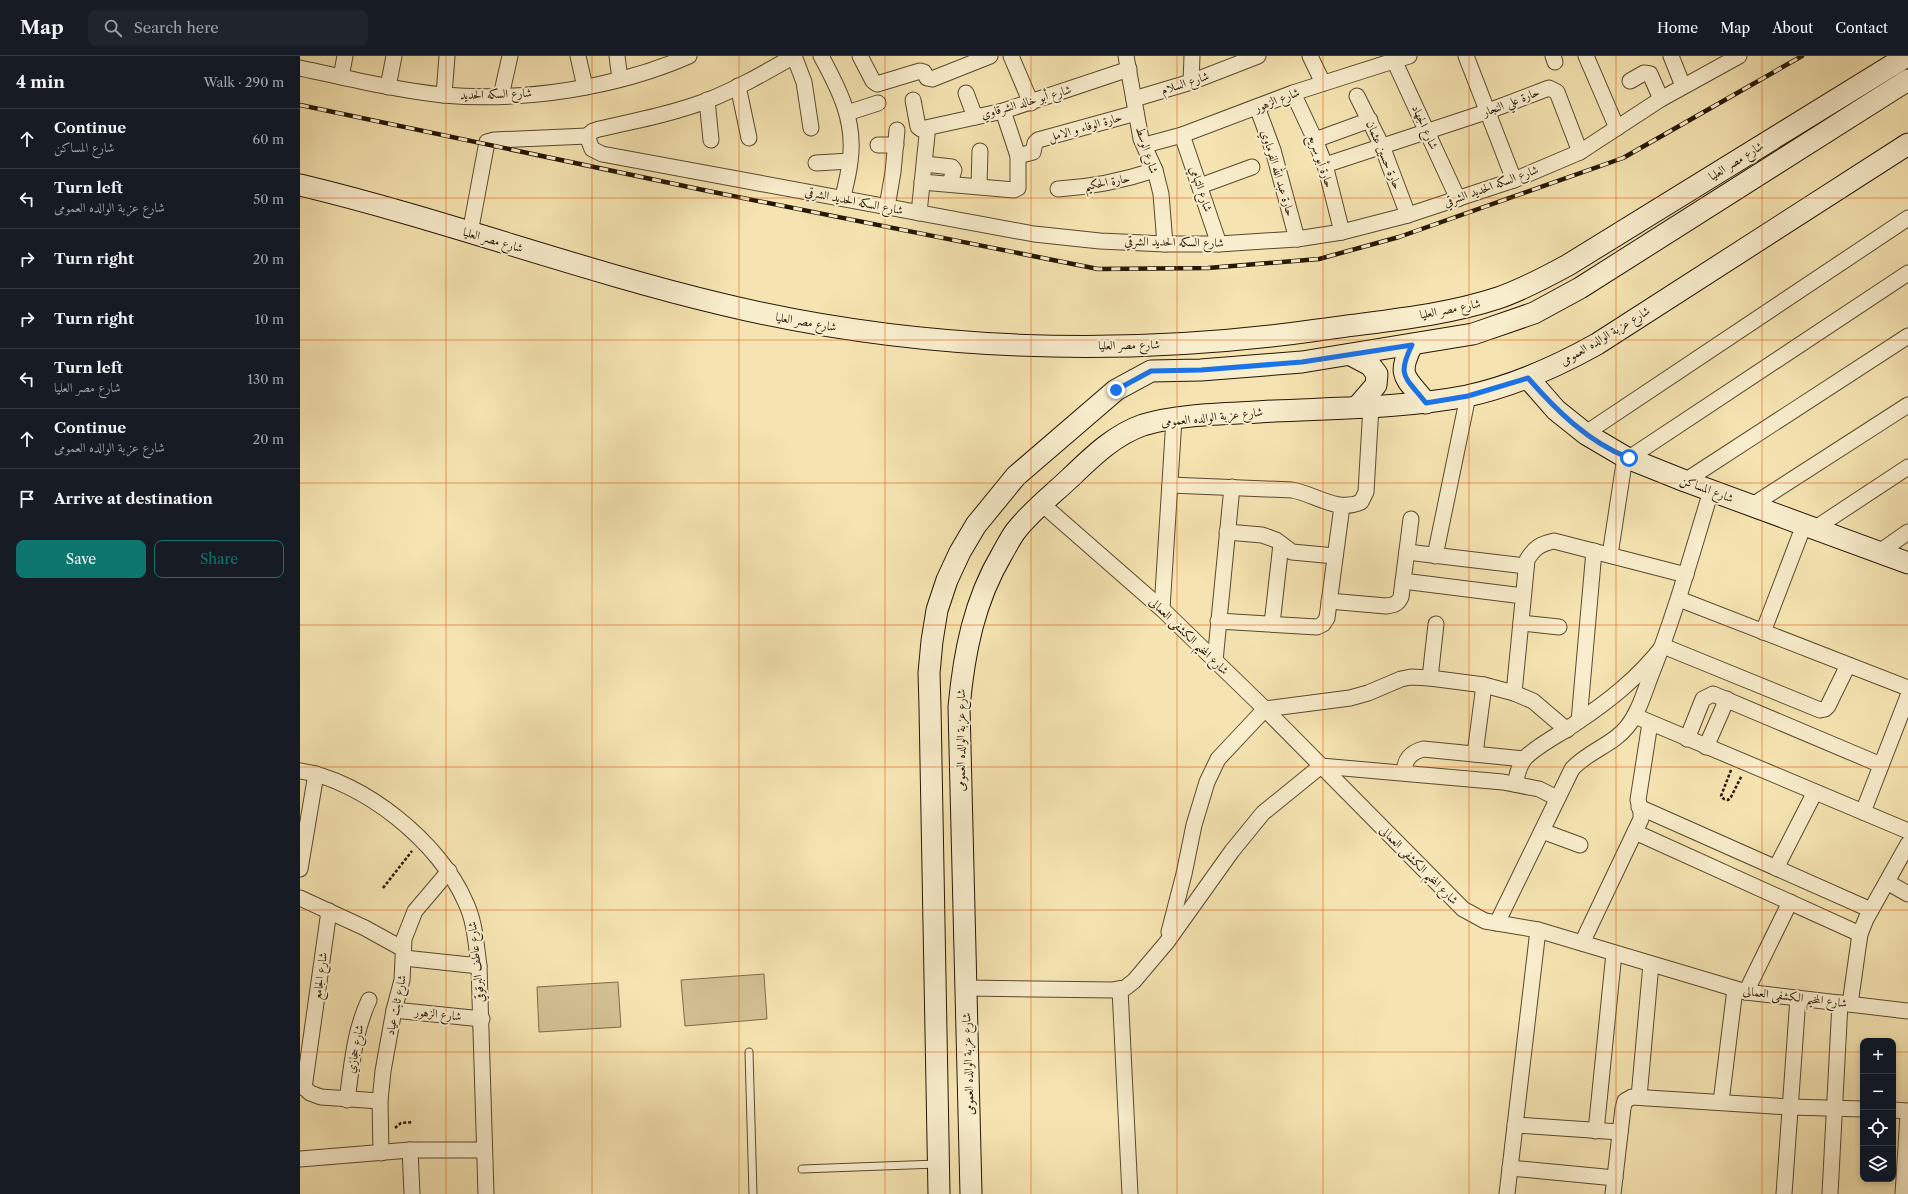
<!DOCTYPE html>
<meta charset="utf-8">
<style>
:root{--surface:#171b24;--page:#20242c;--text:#f1f3f6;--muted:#9ea1a6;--line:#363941;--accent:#0f766e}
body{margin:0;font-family:"Libre Caslon Text",Amiri,serif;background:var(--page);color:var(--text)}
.controls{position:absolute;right:12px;bottom:12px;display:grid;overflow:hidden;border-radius:8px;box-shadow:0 2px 6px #0003}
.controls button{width:36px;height:36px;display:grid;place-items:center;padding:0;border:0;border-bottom:1px solid var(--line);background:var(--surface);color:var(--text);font:20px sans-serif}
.stop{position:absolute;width:12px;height:12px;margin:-9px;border:3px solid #1a73e8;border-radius:50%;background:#fff}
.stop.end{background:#1a73e8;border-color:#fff;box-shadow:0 1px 4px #0008}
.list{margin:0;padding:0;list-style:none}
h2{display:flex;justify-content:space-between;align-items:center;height:52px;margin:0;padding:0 16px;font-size:17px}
h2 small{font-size:13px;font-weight:400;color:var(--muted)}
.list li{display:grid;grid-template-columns:26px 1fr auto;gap:12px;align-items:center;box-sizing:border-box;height:60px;padding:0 16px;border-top:1px solid var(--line)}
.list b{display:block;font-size:15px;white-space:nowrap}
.list p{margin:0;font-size:13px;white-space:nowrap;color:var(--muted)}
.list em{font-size:13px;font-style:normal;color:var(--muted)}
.actions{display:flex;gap:8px;padding:12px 16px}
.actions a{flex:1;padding:9px 0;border:1px solid var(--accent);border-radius:8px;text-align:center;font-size:14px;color:var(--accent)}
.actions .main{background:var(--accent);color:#fff}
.icon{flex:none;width:22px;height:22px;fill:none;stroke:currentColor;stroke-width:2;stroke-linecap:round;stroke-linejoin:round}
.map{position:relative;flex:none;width:1608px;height:1138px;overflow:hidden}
header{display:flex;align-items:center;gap:24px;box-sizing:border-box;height:56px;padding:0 20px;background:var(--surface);border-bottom:1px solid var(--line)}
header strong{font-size:19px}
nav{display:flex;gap:22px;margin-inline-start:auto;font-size:14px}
.search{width:280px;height:36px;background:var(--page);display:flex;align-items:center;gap:10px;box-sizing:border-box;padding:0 14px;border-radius:8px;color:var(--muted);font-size:15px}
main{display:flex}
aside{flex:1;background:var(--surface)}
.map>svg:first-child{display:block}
.green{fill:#d2c193;stroke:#7c6c4a}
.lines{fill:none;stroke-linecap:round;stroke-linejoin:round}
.lane-casing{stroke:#594a2e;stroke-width:9}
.street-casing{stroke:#594a2e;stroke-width:17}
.secondary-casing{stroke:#251602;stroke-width:23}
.path{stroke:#251602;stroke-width:2.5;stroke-dasharray:3 2;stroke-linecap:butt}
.lane{stroke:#f8edcc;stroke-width:7}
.street{stroke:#f8edcc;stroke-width:15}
.secondary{stroke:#f8edcc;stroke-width:21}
.rail-casing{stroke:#251602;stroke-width:4.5}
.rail{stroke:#f8edcc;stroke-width:3;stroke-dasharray:9;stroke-linecap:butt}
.route{stroke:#1a73e8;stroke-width:5}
.grid{fill:none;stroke:#de560c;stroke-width:1;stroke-opacity:0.55}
.labels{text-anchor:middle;stroke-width:4;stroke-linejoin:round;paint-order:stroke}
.street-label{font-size:12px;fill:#251602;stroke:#f8edcc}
</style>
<header>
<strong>Map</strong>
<div class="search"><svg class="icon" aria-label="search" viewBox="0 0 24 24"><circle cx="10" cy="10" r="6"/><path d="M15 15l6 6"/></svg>Search here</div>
<nav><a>Home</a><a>Map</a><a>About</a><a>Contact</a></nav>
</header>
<main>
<aside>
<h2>4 min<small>Walk · 290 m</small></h2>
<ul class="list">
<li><svg class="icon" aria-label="ahead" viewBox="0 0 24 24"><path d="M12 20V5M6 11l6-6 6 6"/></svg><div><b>Continue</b><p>شارع المساكن</p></div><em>60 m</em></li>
<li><svg class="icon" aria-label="left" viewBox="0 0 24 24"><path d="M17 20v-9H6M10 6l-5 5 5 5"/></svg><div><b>Turn left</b><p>شارع عزبة الوالده العمومى</p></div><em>50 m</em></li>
<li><svg class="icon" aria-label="right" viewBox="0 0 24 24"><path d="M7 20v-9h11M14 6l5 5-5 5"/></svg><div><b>Turn right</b></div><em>20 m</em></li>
<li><svg class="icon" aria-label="right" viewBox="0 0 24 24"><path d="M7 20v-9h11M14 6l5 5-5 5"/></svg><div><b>Turn right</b></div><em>10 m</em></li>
<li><svg class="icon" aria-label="left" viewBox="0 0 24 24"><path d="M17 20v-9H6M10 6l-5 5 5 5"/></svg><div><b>Turn left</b><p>شارع مصر العليا</p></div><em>130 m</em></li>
<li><svg class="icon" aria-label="ahead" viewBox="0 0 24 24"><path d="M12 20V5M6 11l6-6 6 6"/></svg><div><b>Continue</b><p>شارع عزبة الوالده العمومى</p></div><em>20 m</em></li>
<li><svg class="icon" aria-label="arrive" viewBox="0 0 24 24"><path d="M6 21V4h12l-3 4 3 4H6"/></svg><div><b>Arrive at destination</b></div></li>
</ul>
<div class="actions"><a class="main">Save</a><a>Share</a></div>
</aside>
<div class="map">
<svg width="1608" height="1138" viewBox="0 0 1608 1138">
<rect width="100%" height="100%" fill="#f5e4b1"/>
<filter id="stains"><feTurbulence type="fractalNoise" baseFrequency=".005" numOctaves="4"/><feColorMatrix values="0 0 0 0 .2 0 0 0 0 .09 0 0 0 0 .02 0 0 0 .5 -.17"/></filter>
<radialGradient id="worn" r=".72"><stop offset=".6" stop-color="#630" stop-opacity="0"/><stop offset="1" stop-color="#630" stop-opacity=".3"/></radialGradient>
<g class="green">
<polygon points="464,918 467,963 385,970 381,924"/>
<polygon points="318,926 321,971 239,976 237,931"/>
</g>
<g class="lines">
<g class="lane-casing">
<g id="lane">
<polyline points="449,996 453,1138"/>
<polyline points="502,1113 637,1108"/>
</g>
</g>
<g class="street-casing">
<g id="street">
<polyline points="278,0 285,31"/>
<polyline points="317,0 320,23"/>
<polyline points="494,0 504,26 511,72"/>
<path d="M521,0C539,33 556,66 550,105C549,118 545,130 543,142"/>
<polyline points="560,0 573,25 577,28 620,15 624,16 627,22 632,23 690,0"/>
<polyline points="711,0 731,47"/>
<polyline points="826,0 841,83 855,114 861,138 865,188"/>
<polyline points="1010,0 1023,27"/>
<polyline points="1092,0 1158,143"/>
<polyline points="1166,0 1214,124"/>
<polyline points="1253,0 1255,6"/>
<polyline points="1286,0 1317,72"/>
<polyline points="1371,0 1383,30"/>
<path d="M0,12C47,22 95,34 143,39C223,46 316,32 389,0"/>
<polyline points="41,21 45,0"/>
<polyline points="1330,25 1344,17 1350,18 1361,43"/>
<polyline points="891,26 892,0"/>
<polyline points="438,30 449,82"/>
<polyline points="88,31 94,0"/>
<polyline points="666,37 675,61"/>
<polyline points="993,37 1015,84 1025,109 1042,176"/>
<polyline points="144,39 147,0"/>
<polyline points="201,40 210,0"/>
<polyline points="1057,40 1082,90 1108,159"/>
<polyline points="834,43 891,26 958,0"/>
<polyline points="407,44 411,84"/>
<polyline points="613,44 618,71 625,75 627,79 619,157"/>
<polyline points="957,51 973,94 997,183"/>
<polyline points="547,57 578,47"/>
<polyline points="621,73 703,55 829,13"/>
<polyline points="882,79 919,188"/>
<polyline points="287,80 292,93 302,98 734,178 800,185 865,188 919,188 997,183 1042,176 1108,159 1214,124 1280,96 1361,43 1439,0"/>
<path d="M287,80L293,75L299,73C335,65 371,58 406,45C437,33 466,16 494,0"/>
<polyline points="1015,84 1070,64"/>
<polyline points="578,89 596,89"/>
<polyline points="845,89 882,79 993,37 1109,0"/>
<polyline points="718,100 733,96 735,87 738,84 836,57"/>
<polyline points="516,107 550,105"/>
<polyline points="625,108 652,111 654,114 650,127"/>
<polyline points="1025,109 1186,56 1249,32 1257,36 1280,96"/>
<polyline points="622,126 714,134 718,132 718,100 703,55"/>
<polyline points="679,130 680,95"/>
<polyline points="900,130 952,111"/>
<path d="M758,133C792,131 822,125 855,114"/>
<polyline points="587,151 593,116 597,74"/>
<polyline points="170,177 187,86 194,84 287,80"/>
<polyline points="1286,377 1608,162"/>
<polyline points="1329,402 1608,217"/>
<polyline points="1385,425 1608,280"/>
<path d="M870,429L992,434C1015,438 1037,457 1061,446L1066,436L1071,350"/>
<polyline points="742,448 862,553 965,653 1163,853 1185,865 1238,874 1446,936 1608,955"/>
<polyline points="1451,450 1608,349"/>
<polyline points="1514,473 1608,411"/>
<polyline points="927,476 962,479 976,484 992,496 1035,500"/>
<polyline points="1107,496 1226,510"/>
<polyline points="1578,497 1608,476"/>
<polyline points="1310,499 1325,401"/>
<polyline points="1135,500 1168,340"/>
<polyline points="1103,525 1223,540"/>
<polyline points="1379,543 1608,632"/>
<path d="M1029,545L1086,550C1094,549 1098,548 1101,541L1111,463"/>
<polyline points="862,553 874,363"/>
<polyline points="918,565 1017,571 1023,568 1027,562 1042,450"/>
<polyline points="1221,567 1259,571"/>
<polyline points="972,568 981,488"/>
<polyline points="1463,576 1504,469"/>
<polyline points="915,605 932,431"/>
<polyline points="1130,622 1136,568"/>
<path d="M1214,637L1227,504C1234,492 1240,488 1254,485L1386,519"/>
<polyline points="1335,660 1608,775"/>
<polyline points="1279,665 1294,495"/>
<polyline points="1387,683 1403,643 1413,638 1581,709"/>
<polyline points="1406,691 1427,643"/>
<polyline points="1175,698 1184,629"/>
<path d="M0,715C63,724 140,787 165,845C175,865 176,888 179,910L186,1138"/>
<path d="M1104,716C1105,703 1110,697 1123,693L1224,703"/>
<path d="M1215,728C1217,719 1219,709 1225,702C1239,688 1259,679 1276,667C1309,645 1338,622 1363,590L1520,654L1525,653L1528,650L1548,609"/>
<polyline points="1339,751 1571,854"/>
<polyline points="1563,756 1608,640"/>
<polyline points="1242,775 1280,789"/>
<polyline points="1335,776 1560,878"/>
<polyline points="1476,812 1515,736"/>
<polyline points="0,813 16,718"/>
<polyline points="1587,826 1608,838"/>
<polyline points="0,842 65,872 103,893"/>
<path d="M1197,867L1272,713C1288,695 1313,689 1327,671C1339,656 1344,637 1351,619C1375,559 1392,497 1411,435"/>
<polyline points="869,876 884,818 894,769 907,726 918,703 965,653 1050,642 1068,637 1101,623 1111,621 1130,622 1184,629 1214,637 1233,645 1267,674"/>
<polyline points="1282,887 1341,763 1341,755 1338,744 1350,667"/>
<polyline points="104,902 179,910"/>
<polyline points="666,932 813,934 825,932 834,925 867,886 932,795 963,757 1021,710 1203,726 1239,733 1257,742"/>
<polyline points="820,933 830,1138"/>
<polyline points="1446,936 1490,846"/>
<polyline points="1550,948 1560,878 1566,863 1608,788"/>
<polyline points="94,954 182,963"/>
<polyline points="0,1027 10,1037 21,1041 80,1045"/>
<polyline points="4,1032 29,855"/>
<polyline points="1339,1041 1351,908"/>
<path d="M47,1044C52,1009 54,976 69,944"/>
<polyline points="1421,1046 1435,933"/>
<polyline points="1593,1054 1608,1055"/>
<polyline points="1215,1069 1320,1076"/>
<polyline points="1296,1075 1314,897"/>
<polyline points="110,1094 112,1138"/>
<polyline points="81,1097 80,1045 83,1015 94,954 102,924 104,883 115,855 149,815"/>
<polyline points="0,1103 110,1094 184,1094"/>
<polyline points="1210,1112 1315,1122"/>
<polyline points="1207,1138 1238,874"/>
<polyline points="1313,1138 1323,1052 1325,1045 1332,1041 1490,1051 1563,1053"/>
<polyline points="1484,1138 1498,942"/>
<polyline points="1530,1138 1540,947"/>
<polyline points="1603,1138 1608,1059"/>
</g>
</g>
<g class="secondary-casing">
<g id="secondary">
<path d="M0,129C142,163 279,214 421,248C615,295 821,302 1018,274C1078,265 1140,261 1198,242C1222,234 1246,221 1268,209L1607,0"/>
<path d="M1112,289C1096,321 1106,321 1126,347"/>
<polyline points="1051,299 1070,309 1077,318 1076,329 1057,351"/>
<polyline points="1228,322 1256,354 1286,378 1325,401 1385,425 1608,507"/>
<polyline points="639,1138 630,651 629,617 632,585 637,554 647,524 660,496 676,469 716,420 816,334 851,315 901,314 1002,306 1173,278 1234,257 1280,232 1608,24"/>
<path d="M671,1138L659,651C664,597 674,545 702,498C706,491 710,483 715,476C730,456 752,439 770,422C792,401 814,379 843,369C882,357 934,358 974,355C1038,352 1104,352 1167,340C1213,330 1256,311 1297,288L1608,88"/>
</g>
</g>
<g class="path">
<polyline points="1431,714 1421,740 1424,743 1428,744 1431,741 1442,719"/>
<polyline points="83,832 112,795"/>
<polyline points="95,1072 101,1067 113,1066"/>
</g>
<use href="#lane" class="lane"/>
<use href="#street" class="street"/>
<use href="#secondary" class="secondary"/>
<g class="rail-casing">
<polyline id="rail" points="0,49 408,135 798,213 908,212 1019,203 1099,181 1323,102 1502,0"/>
</g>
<use href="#rail" class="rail"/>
</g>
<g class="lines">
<path class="route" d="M816,334L851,315L901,314L1002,306L1112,289C1096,321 1106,321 1126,347L1168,340L1228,322C1256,354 1288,386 1329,402"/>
</g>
<path class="grid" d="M146,0V1138M292,0V1138M439,0V1138M585,0V1138M731,0V1138M877,0V1138M1023,0V1138M1169,0V1138M1316,0V1138M1462,0V1138M0,142H1608M0,284H1608M0,427H1608M0,569H1608M0,711H1608M0,854H1608M0,996H1563M1593,996H1608"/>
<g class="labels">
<g class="street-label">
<text transform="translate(885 27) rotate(-18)" y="4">شارع السلام</text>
<text transform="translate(196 38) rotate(-2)" y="4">شارع السكه الحديد</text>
<text transform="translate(977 44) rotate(-21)" y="4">شارع الزهور</text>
<text transform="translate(726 46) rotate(-16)" y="4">شارع أبو خالد الشرقاوي</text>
<text transform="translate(1211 46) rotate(-21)" y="4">حارة علي النجار</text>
<text transform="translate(785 71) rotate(-16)" y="4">حارة الوفاء و الامل</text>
<text transform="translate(1125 71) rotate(66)" y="4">شارع الجهاد</text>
<text transform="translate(847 94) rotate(72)" y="4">شارع الوسط</text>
<text transform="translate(1084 99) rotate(67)" y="4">حارة حسين عثمان</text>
<text transform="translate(1021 105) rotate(71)" y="4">حارة أبو سريع</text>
<text transform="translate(1436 105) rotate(-32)" y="4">شارع مصر العليا</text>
<text transform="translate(978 117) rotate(73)" y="4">حارة عبد الله الفرماوي</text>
<text transform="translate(807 126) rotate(-11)" y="4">حارة الحكيم</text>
<text transform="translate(1191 130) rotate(-20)" y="4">شارع السكه الحديد الشرقي</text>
<text transform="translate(901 133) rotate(71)" y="4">شارع التهامي</text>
<text transform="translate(554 145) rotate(11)" y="4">شارع السكه الحديد الشرقي</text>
<text transform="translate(193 184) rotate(16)" y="4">شارع مصر العليا</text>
<text transform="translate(874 186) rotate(1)" y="4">شارع السكه الحديد الشرقي</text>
<text transform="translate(1150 253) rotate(-11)" y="4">شارع مصر العليا</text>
<text transform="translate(506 266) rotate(10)" y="4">شارع مصر العليا</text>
<text transform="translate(1305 280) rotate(-31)" y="4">شارع عزبة الوالده العمومى</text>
<text transform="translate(829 289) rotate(-1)" y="4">شارع مصر العليا</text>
<text transform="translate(912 361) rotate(-6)" y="4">شارع عزبة الوالده العمومى</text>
<text transform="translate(1407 433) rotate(21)" y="4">شارع المساكن</text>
<text transform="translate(889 580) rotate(44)" y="4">شارع المخيم الكشفى العمالى</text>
<text transform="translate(661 684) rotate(-90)" y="4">شارع عزبة الوالده العمومى</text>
<text transform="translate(1119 809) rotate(45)" y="4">شارع المخيم الكشفى العمالى</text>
<text transform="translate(176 906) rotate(-96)" y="4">شارع عاطف البرقوقي</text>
<text transform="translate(20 920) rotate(-82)" y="4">شارع الجامع</text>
<text transform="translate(1495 941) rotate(7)" y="4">شارع المخيم الكشفى العمالى</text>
<text transform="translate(96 949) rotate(-78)" y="4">شارع ثابت عياد</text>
<text transform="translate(138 958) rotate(6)" y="4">شارع الزهور</text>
<text transform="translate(55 993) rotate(-79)" y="4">شارع حجازي</text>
<text transform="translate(668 1008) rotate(-92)" y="4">شارع عزبة الوالده العمومى</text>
</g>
</g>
<rect width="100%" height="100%" filter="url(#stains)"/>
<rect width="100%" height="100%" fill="url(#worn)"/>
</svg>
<div class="controls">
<button>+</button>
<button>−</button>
<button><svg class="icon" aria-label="locate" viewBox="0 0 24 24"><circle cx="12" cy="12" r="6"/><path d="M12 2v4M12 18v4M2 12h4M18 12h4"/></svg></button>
<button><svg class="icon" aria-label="layers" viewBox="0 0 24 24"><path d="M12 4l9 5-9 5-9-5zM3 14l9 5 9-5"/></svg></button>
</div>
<div class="stop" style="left:1329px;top:402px"></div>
<div class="stop end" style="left:816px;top:334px"></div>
</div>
</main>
